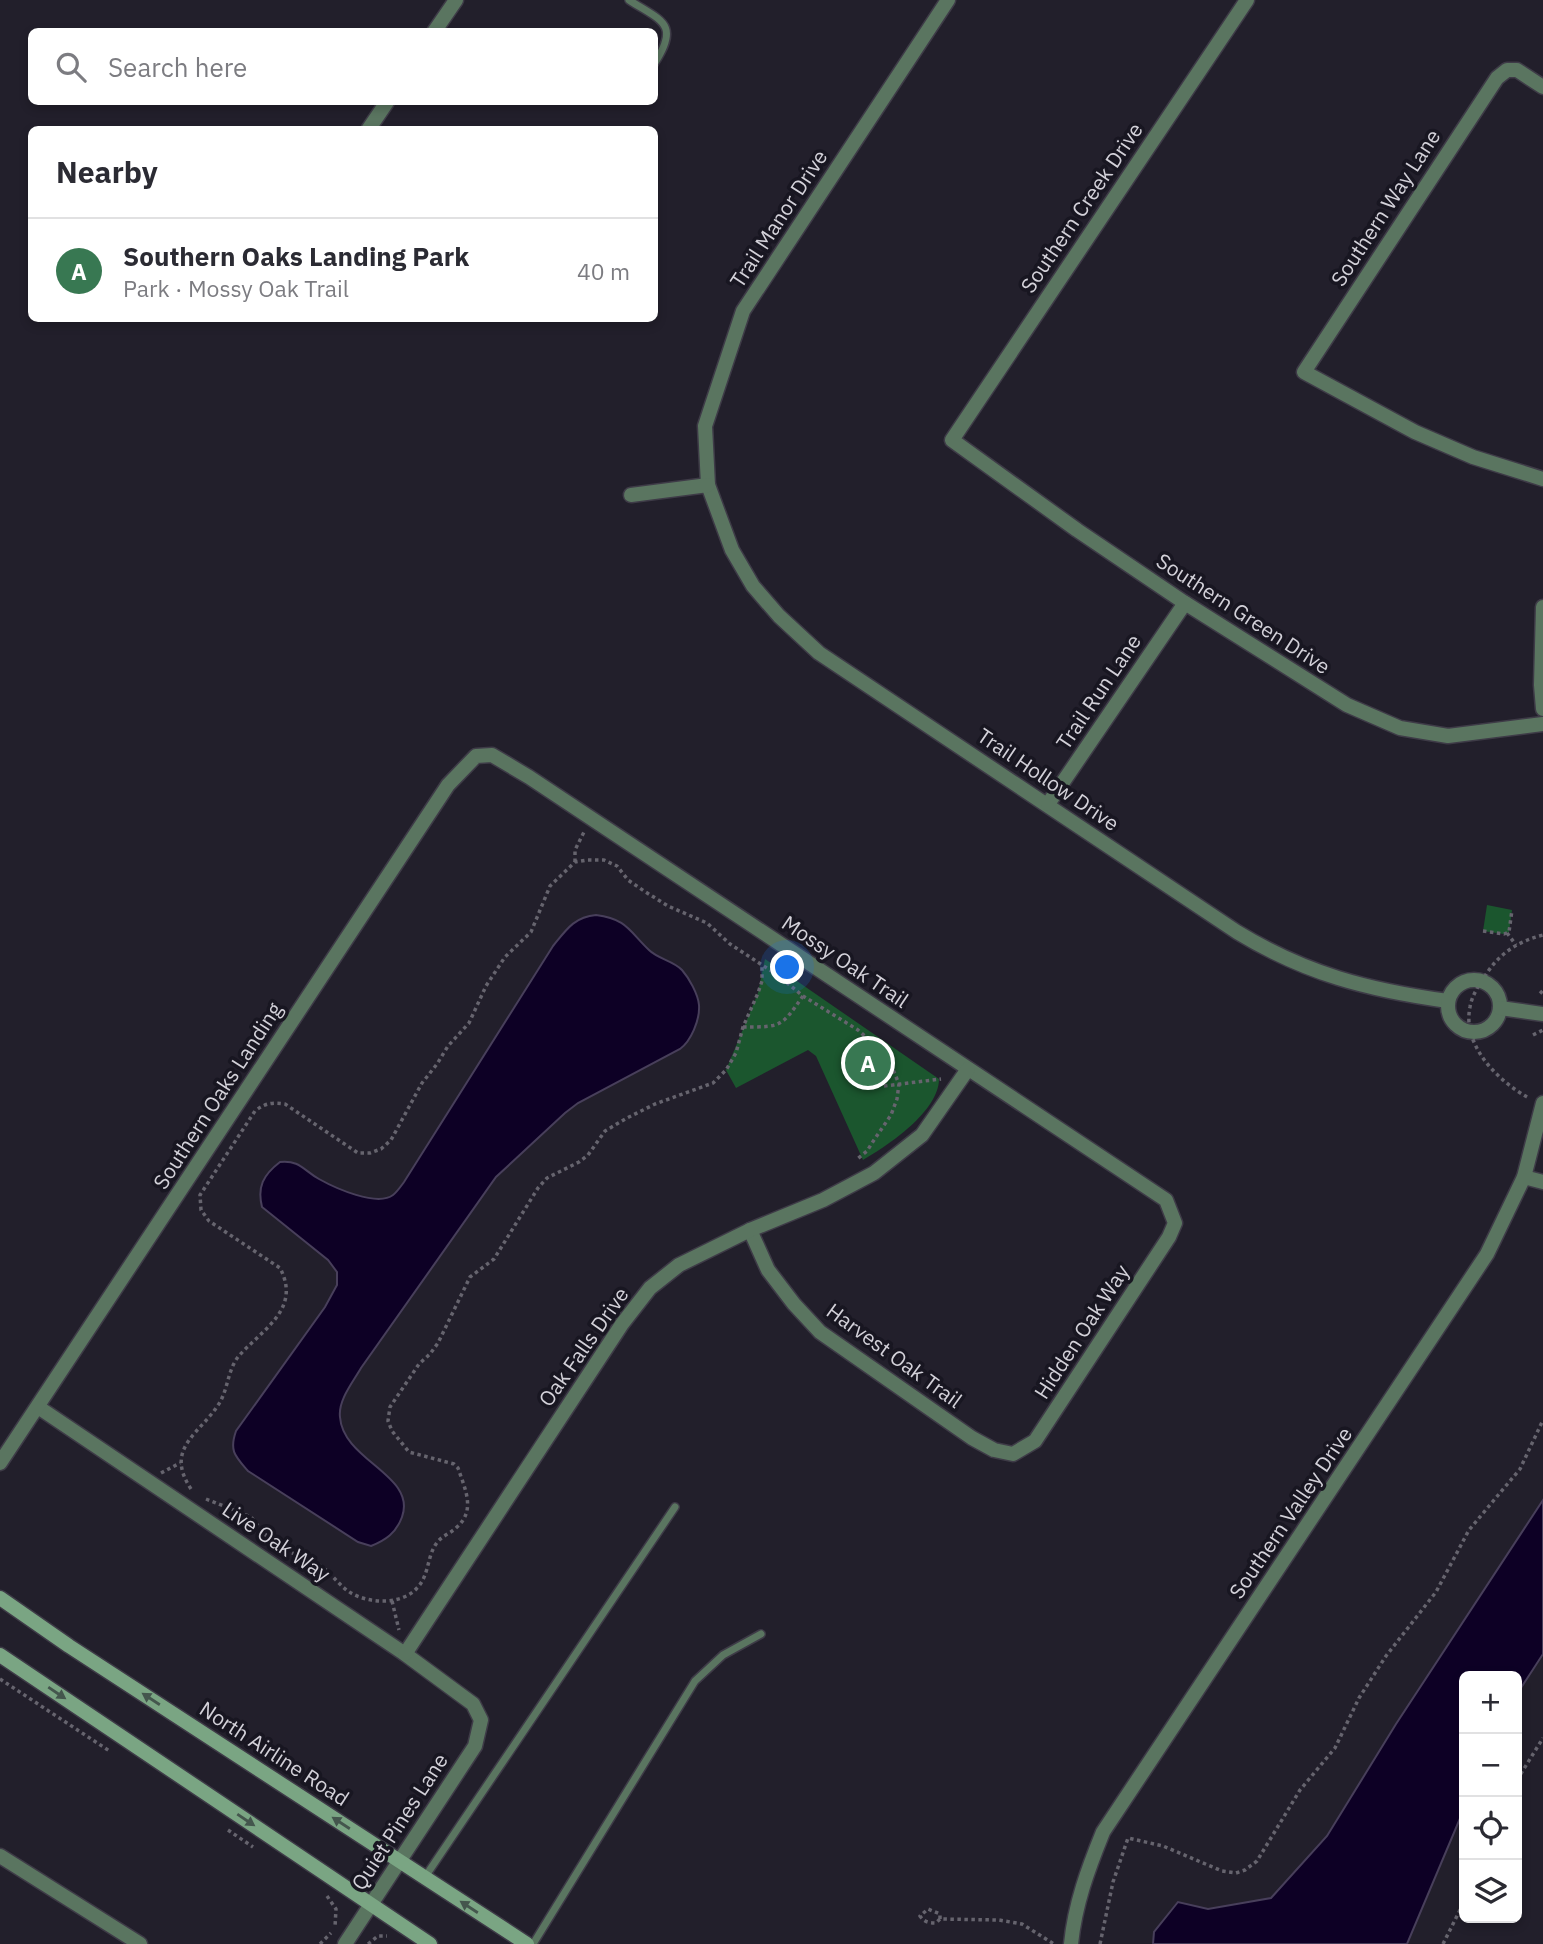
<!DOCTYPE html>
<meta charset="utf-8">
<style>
:root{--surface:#fff;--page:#f2f2f3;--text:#2b2b33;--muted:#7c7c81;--line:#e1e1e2;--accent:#387852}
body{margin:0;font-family:"IBM Plex Sans",sans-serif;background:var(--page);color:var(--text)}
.controls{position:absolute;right:21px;bottom:21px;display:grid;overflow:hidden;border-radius:10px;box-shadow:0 4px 10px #0003}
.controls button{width:63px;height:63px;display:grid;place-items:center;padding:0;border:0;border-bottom:2px solid var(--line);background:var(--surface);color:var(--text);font:35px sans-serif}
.you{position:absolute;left:788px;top:968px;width:24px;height:24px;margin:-18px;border:5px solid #fff;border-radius:50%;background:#1a73e8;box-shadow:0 0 0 10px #1a73e833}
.badge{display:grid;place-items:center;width:46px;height:46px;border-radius:50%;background:var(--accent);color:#fff;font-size:23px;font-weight:700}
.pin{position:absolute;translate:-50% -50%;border:4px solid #fff;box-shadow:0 2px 7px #0006}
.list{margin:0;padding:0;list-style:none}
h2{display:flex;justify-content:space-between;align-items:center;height:91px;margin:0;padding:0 28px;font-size:30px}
h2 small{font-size:23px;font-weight:400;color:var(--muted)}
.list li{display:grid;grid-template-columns:46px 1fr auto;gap:21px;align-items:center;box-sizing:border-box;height:105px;padding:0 28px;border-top:2px solid var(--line)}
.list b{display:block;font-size:26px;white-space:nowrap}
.list p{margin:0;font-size:23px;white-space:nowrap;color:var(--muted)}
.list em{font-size:23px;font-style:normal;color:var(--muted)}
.icon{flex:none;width:38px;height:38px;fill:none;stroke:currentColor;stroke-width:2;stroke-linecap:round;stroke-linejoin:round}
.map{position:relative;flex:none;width:1543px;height:1944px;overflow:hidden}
.search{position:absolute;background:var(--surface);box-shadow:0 4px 10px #0003;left:28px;top:28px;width:630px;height:77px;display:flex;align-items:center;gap:18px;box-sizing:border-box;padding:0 24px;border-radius:10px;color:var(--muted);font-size:26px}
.panel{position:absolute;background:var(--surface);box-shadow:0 4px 10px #0003;left:28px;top:126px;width:630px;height:196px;border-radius:10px}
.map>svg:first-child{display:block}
.green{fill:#1b562e}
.water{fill:#0d0025;stroke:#483f5b;stroke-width:2}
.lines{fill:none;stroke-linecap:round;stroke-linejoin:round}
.service-casing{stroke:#3e3b47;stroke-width:10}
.minor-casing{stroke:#3e3b47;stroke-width:17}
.secondary-casing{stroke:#3e3b47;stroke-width:17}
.path{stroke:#66646e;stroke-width:3.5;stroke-dasharray:3.5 3.5;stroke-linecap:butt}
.service{stroke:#5a7560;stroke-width:7}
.minor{stroke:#5a7560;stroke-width:14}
.secondary{stroke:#7aa583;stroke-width:14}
.oneway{fill:#44564d}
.labels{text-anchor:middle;stroke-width:7;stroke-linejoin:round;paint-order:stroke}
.street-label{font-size:21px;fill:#d3d1d9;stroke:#181621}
</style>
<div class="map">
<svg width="1543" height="1944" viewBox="0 0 1543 1944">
<rect width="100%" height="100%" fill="#221f2b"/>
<g class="green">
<polygon points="1487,905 1512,910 1509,932 1504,934 1483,931"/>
<path d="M765,959L939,1079C939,1111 889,1145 863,1160L816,1056L808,1050L736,1088L726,1070L758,993Z"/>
</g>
<g class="water">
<path d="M596,915C627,919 629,931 649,950C658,959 674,961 682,970C689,978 698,994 699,1005C700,1020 691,1041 680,1049L578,1103L565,1113L496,1177L361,1368C353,1382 338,1400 340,1417C343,1461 417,1475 402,1517C396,1533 386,1540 371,1546L358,1542L248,1471C235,1456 229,1451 236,1431L325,1307L337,1285V1272L328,1260L262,1207C257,1187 263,1175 280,1162C300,1160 303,1170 319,1179C335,1188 377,1207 393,1195C397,1192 401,1186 404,1182L553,946C566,930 574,917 596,915Z"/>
<polygon points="1543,1500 1543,1654 1517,1694 1517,1676 1464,1676 1464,1809 1407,1944 1153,1944 1154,1932 1178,1902 1208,1909 1271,1898 1327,1836 1396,1724"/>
</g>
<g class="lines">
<g class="service-casing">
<g id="service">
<path d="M629,0C661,21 681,23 654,64"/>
<polyline points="425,1877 675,1507"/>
<polyline points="533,1944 695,1681 723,1655 761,1634"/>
</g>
</g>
<g class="minor-casing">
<g id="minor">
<path d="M948,0L743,311L705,426L708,485L732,550L753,586L779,616L819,653L1237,932C1306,974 1368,990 1448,1001"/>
<polyline points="1247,0 952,440 1077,530 1185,603 1347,705 1400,728 1448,736 1543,724"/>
<polyline points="434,32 456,0"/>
<polyline points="1543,87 1517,70 1507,70 1497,78 1304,372 1415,432 1473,457 1543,479"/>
<polyline points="368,130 387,102"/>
<polyline points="631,495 708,485"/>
<polyline points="1543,607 1541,685 1543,709"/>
<polyline points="1048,804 1185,603"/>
<circle cx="1474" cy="1006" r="26"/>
<polyline points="1500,1008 1543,1014"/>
<polyline points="1524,1177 1543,1182"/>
<polyline points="38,1407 405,1654 473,1704 481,1720 475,1746 345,1944"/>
<polyline points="0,1463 448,785 476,756 492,755 529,777 1166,1200 1175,1223 1169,1237 1035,1441 1013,1454 994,1450 972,1438 820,1332 794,1304 768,1270 750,1230"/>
<polyline points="405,1654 622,1324 650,1288 679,1265 750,1230 823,1200 874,1173 922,1135 968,1069"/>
<polyline points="0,1856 140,1944"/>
<path d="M1071,1944C1075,1904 1088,1869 1103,1832L1487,1254L1524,1177L1543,1103"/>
</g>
</g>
<g class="secondary-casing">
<g id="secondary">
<polyline points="0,1598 69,1646 527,1944"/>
<polyline points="0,1655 430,1944"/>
</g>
</g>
<g class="path">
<polyline points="575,862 575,850 584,832"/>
<polyline points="1483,931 1504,934 1509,932 1512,910"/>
<polyline points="1507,933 1516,945"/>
<polyline points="1540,991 1543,994"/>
<path d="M743,1027C782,1027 781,1027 803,996"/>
<polyline points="1533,1035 1543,1030"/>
<polyline points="884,1086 941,1079"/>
<path d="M1527,1097C1497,1080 1462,1045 1470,1007C1472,995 1480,983 1487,973C1500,953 1519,941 1543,935"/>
<polyline points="161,1473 180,1463"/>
<path d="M191,1489C163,1447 202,1433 220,1402C228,1388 228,1370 238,1357C261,1330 302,1310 280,1268L209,1221L201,1210L200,1195L255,1111C265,1103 273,1102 285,1104L358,1153H370L381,1149L391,1140L422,1083L437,1064L448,1046L469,1023L486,986L505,957L531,932L550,886L575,862L587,860H604L617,866L628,880L644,891L668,906L707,923L730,944L779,976L803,996L858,1030L877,1047L892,1067L899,1084L897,1099L891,1115L874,1140L867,1151L856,1160"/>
<polyline points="206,1499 251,1517 273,1544"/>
<path d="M279,1548C292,1553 307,1558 319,1565C332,1573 339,1586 351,1593C370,1604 402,1605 417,1588C429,1576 427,1557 436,1544C441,1536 450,1534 457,1527C476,1510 465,1489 458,1468L454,1464L409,1452L392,1431L388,1421L390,1407L419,1364L430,1354L438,1343L470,1277L494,1259L538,1188L547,1178L579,1162L588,1155L605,1131L627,1118L655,1104L713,1083L726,1070L736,1053L743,1027L758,993L762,981V966"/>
<polyline points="392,1601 399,1630"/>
<polyline points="0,1679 111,1752"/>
<polyline points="1517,1780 1543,1738"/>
<polyline points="228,1830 253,1847"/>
<polyline points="327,1896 336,1909 335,1927"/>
<path d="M940,1919V1914L928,1909L920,1916C924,1922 929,1923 936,1923L940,1919L999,1920L1022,1924L1054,1944"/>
<polyline points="320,1944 331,1933"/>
<polyline points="368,1944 378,1936 387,1936"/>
<polyline points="1100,1944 1113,1882 1128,1838 1163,1846 1222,1871 1236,1873 1245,1870 1257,1861 1300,1790 1335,1748 1359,1698 1386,1656 1436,1592 1469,1530 1520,1469 1543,1420"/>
<polyline points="1443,1944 1464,1902"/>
</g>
<use href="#service" class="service"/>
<use href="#minor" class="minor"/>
<use href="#secondary" class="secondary"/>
</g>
<defs><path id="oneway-solid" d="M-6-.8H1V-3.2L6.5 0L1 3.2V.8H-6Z" transform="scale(1.75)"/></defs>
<g class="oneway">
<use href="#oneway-solid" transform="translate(57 1693) rotate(34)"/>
<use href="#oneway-solid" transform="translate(151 1699) rotate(-147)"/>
<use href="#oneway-solid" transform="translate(246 1820) rotate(34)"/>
<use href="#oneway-solid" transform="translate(341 1823) rotate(-147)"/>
<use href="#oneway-solid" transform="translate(469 1907) rotate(-147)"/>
</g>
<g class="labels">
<g class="street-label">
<text transform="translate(1082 208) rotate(-56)" y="7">Southern Creek Drive</text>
<text transform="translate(1386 208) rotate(-57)" y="7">Southern Way Lane</text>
<text transform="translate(779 219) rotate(-57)" y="7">Trail Manor Drive</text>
<text transform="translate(1243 614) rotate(33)" y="7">Southern Green Drive</text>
<text transform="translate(1099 692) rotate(-56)" y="7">Trail Run Lane</text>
<text transform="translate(1048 780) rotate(34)" y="7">Trail Hollow Drive</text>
<text transform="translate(845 962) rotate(34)" y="7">Mossy Oak Trail</text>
<text transform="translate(218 1096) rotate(-57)" y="7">Southern Oaks Landing</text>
<text transform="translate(1082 1332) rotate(-57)" y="7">Hidden Oak Way</text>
<text transform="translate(584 1347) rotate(-55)" y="7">Oak Falls Drive</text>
<text transform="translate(894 1356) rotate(36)" y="7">Harvest Oak Trail</text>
<text transform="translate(1291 1513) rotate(-56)" y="7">Southern Valley Drive</text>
<text transform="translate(276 1542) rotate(34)" y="7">Live Oak Way</text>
<text transform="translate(274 1754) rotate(33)" y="7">North Airline Road</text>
<text transform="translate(400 1822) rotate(-57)" y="7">Quiet Pines Lane</text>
</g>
</g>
</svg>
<div class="controls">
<button>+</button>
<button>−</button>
<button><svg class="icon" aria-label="locate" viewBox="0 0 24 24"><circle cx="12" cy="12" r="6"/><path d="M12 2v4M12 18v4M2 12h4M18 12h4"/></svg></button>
<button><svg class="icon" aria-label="layers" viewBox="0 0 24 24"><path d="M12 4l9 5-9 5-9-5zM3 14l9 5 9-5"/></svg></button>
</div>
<div class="you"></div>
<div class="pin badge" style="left:868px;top:1063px">A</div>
<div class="search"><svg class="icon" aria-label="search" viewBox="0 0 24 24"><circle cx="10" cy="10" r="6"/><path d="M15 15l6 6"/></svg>Search here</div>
<section class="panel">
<h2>Nearby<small></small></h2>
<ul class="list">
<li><span class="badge">A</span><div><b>Southern Oaks Landing Park</b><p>Park · Mossy Oak Trail</p></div><em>40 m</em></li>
</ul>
</section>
</div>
